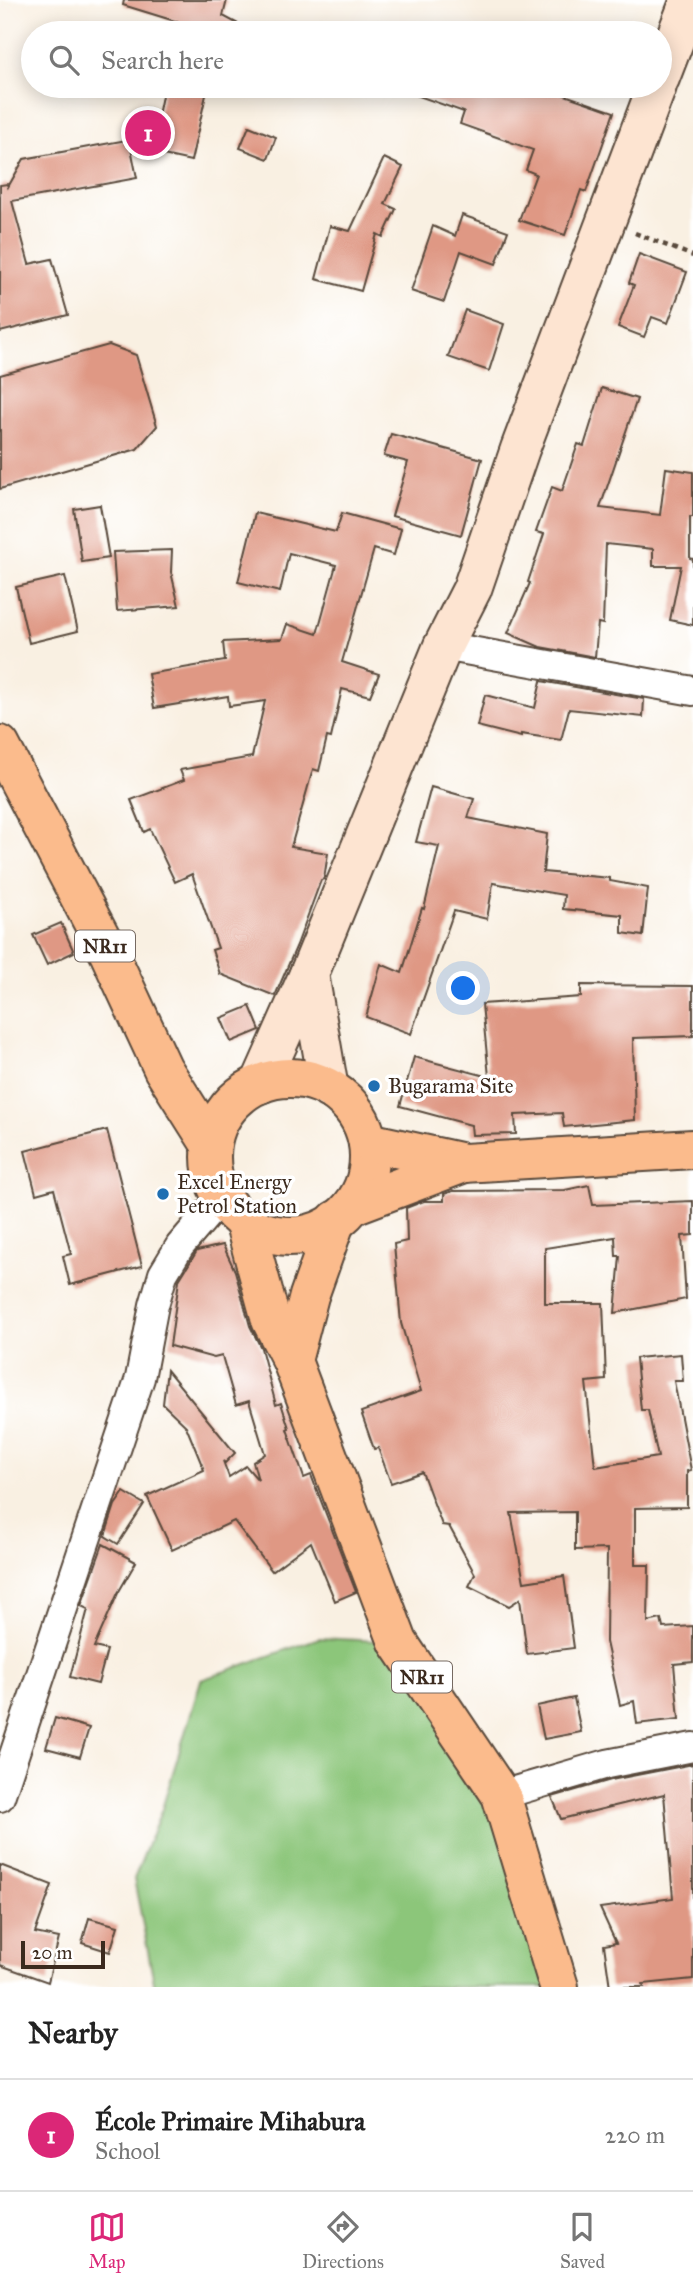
<!DOCTYPE html>
<meta charset="utf-8">
<style>
:root{--surface:#fff;--page:#f2f2f2;--text:#222;--muted:#767676;--line:#e0e0e0;--accent:#db2777}
body{margin:0;font-family:"IM FELL Great Primer",serif;background:var(--page);color:var(--text)}
.scale{position:absolute;left:21px;bottom:18px;width:84px;box-sizing:border-box;padding-left:7px;border:4px solid #3b2a1e;border-top:0;font-size:19px;line-height:24px;white-space:nowrap;color:#3b2a1e;-webkit-text-stroke:5px #fff;paint-order:stroke}
.you{position:absolute;left:464px;top:989px;width:24px;height:24px;margin:-18px;border:5px solid #fff;border-radius:50%;background:#1a73e8;box-shadow:0 0 0 10px #1a73e833}
.badge{display:grid;place-items:center;width:46px;height:46px;border-radius:50%;background:var(--accent);color:#fff;font-size:23px;font-weight:700}
.pin{position:absolute;translate:-50% -50%;border:4px solid #fff;box-shadow:0 2px 7px #0006}
.list{margin:0;padding:0;list-style:none}
h2{display:flex;justify-content:space-between;align-items:center;height:91px;margin:0;padding:0 28px;font-size:30px}
h2 small{font-size:23px;font-weight:400;color:var(--muted)}
.list li{display:grid;grid-template-columns:46px 1fr auto;gap:21px;align-items:center;box-sizing:border-box;height:112px;padding:0 28px;border-top:2px solid var(--line)}
.list b{display:block;font-size:26px;white-space:nowrap}
.list p{margin:0;font-size:23px;white-space:nowrap;color:var(--muted)}
.list em{font-size:23px;font-style:normal;color:var(--muted)}
.icon{flex:none;width:38px;height:38px;fill:none;stroke:currentColor;stroke-width:2;stroke-linecap:round;stroke-linejoin:round}
.map{position:relative;flex:none;width:693px;height:1987px;overflow:hidden}
.search{position:absolute;background:var(--surface);box-shadow:0 4px 18px #0003;left:21px;right:21px;top:21px;height:77px;display:flex;align-items:center;gap:18px;box-sizing:border-box;padding:0 24px;border-radius:38px;color:var(--muted);font-size:26px}
.sheet{height:203px;background:var(--surface)}
nav{display:flex;justify-content:space-around;align-items:center;box-sizing:border-box;height:98px;border-top:2px solid var(--line);background:var(--surface);font-size:19px;color:var(--muted)}
nav a{display:grid;justify-items:center;gap:4px}
nav .on{color:var(--accent)}
.map>svg:first-child{display:block}
.green{fill:#8cc67a;stroke:#64784c;stroke-width:2}
.building{fill:#df9884}
.lines{fill:none;stroke-linecap:round;stroke-linejoin:round}
.street-casing{stroke:#58483b;stroke-width:32}
.secondary-casing{stroke:#58483b;stroke-width:42}
.highway-casing{stroke:#58483b;stroke-width:42}
.path{stroke:#58483b;stroke-width:4.5;stroke-dasharray:5 5;stroke-linecap:butt}
.street{stroke:#fff;stroke-width:28}
.secondary{stroke:#fde4d1;stroke-width:38}
.highway{stroke:#fbbb8c;stroke-width:38}
.poi-dot{fill:#1f6fb2;stroke:#fff;stroke-width:2.5}
.labels{text-anchor:middle;stroke-width:7;stroke-linejoin:round;paint-order:stroke}
.shield{fill:#fff;stroke:#766a62;stroke-width:2}
.shield-label{font-size:19px;font-weight:bold;fill:#3b2a1e}
.poi-label{font-size:21px;fill:#3b2a1e;stroke:#fff;text-anchor:start}
</style>
<div class="map">
<svg width="693" height="1987" viewBox="0 0 693 1987">
<rect width="100%" height="100%" fill="#fff"/>
<filter id="ink" filterUnits="userSpaceOnUse"><feTurbulence type="fractalNoise" baseFrequency=".0143" numOctaves="2"/><feDisplacementMap in="SourceGraphic" scale="14" xChannelSelector="R" yChannelSelector="G"/><feConvolveMatrix kernelMatrix="1 2 1 2 8 2 1 2 1" color-interpolation-filters="sRGB"/></filter>
<filter id="wash" filterUnits="userSpaceOnUse"><feTurbulence type="fractalNoise" baseFrequency=".00686" numOctaves="4" result="noise"/><feDisplacementMap in="SourceGraphic" scale="28" xChannelSelector="R" yChannelSelector="G"/><feGaussianBlur stdDeviation="1.57" result="paint"/><feColorMatrix in="noise" values="0 0 0 0 0 0 0 0 0 0 0 0 0 0 0 0 0 1.4 0 .05"/><feComposite in="paint" operator="in"/></filter>
<g filter="url(#wash)">
<rect width="100%" height="100%" fill="#f9f0e2"/>
<polygon class="green" points="319,1638 398,1642 501,1795 559,1987 155,1987 134,1879 162,1809 201,1680"/>
<g id="blocks">
<g class="building">
<polygon points="124,0 227,0 223,16 255,33 176,33 178,22 123,5"/>
<polygon points="164,86 208,86 191,161 131,148 137,178 12,201 29,264 52,259 68,315 0,332 0,185 7,184 8,187 24,159 154,135"/>
<polygon points="400,86 539,86 614,112 586,192 581,190 565,235 519,220 536,174 526,170 533,150 460,124 464,112 399,89"/>
<polygon points="249,126 276,137 268,159 240,148"/>
<polygon points="384,158 403,167 385,204 396,209 383,237 377,234 361,291 316,279 330,226 350,231"/>
<polygon points="462,215 508,231 496,264 461,251 444,302 411,291 433,226 455,236"/>
<polygon points="639,254 687,272 668,323 652,317 644,337 618,327 634,285 629,283"/>
<polygon points="465,310 504,324 489,371 448,357"/>
<polygon points="109,345 136,355 157,426 137,449 0,489 0,375"/>
<polygon points="602,388 637,399 600,508 660,515 666,468 693,472 693,517 690,517 690,558 693,559 693,625 670,620 681,566 653,566 653,549 606,544 603,624 598,623 595,657 540,647 508,633 530,583 528,582 544,534 536,532 552,487 562,491 578,444 584,446"/>
<polygon points="391,434 482,459 461,535 392,516 408,462 384,456"/>
<polygon points="100,505 109,558 82,562 74,509"/>
<polygon points="255,513 336,532 342,513 401,529 394,555 374,549 342,662 379,674 370,696 342,689 331,738 327,737 319,771 313,769 291,847 328,853 324,879 321,880 297,945 275,996 220,974 212,950 218,948 192,874 175,882 150,829 144,832 131,800 184,780 180,770 252,757 265,701 229,706 228,696 154,708 148,674 225,661 223,642 282,639 287,624 317,634 336,565 289,553 280,592 238,582"/>
<polygon points="172,550 171,572 179,606 117,611 113,552"/>
<polygon points="65,576 78,631 29,643 16,587"/>
<polygon points="541,681 644,699 643,717 569,709 561,740 521,734 521,737 477,726 485,695 535,708"/>
<polygon points="431,787 474,799 468,818 547,834 543,872 610,878 610,881 648,888 643,936 622,933 622,915 563,909 564,895 493,883 487,919 454,911 411,1034 366,1017 381,964 402,973 422,908 424,909 439,846 416,842"/>
<polygon points="61,923 74,952 47,965 33,935"/>
<polygon points="581,985 693,986 693,1036 633,1038 635,1120 564,1127 562,1113 515,1115 516,1134 472,1135 471,1125 400,1106 414,1057 489,1077 482,1004 581,997"/>
<polygon points="250,1006 260,1030 231,1042 221,1018"/>
<polygon points="107,1130 142,1266 70,1285 63,1256 71,1254 54,1189 36,1194 25,1151"/>
<polygon points="589,1185 593,1205 693,1201 693,1235 682,1236 686,1299 615,1313 620,1256 616,1256 615,1237 545,1248 545,1303 603,1303 606,1380 586,1382 595,1467 658,1457 648,1410 641,1410 636,1358 681,1354 683,1381 674,1381 691,1470 687,1471 687,1507 635,1508 635,1565 649,1565 648,1622 661,1619 663,1628 693,1626 693,1662 674,1664 679,1719 637,1724 634,1701 620,1705 606,1642 607,1549 575,1550 575,1512 511,1513 524,1582 564,1576 574,1648 527,1654 520,1599 509,1606 469,1586 475,1574 449,1526 442,1525 422,1472 391,1483 378,1448 374,1449 361,1412 421,1391 401,1323 394,1244 407,1241 406,1208 424,1201 444,1201 444,1194 453,1191 565,1190"/>
<polygon points="223,1245 235,1271 250,1326 261,1348 276,1405 281,1403 289,1428 287,1429 304,1478 311,1475 356,1592 335,1601 311,1542 272,1571 234,1521 172,1550 147,1496 204,1470 186,1426 163,1404 167,1370 235,1453 225,1463 223,1461 229,1477 246,1466 258,1480 253,1462 265,1454 249,1401 236,1405 222,1356 214,1358 170,1346 179,1280 197,1251"/>
<polygon points="124,1492 144,1504 118,1544 105,1536 115,1505"/>
<polygon points="103,1544 136,1562 118,1593 94,1647 107,1650 98,1684 70,1677 88,1609 81,1606"/>
<polygon points="574,1698 581,1732 544,1739 537,1706"/>
<polygon points="55,1718 89,1728 80,1757 46,1748"/>
<polygon points="693,1764 693,1979 643,1984 644,1987 610,1987 604,1945 616,1943 600,1908 673,1898 664,1794 561,1819 552,1797 611,1780"/>
<polygon points="0,1865 52,1885 35,1933 59,1938 48,1982 0,1965"/>
<polygon points="89,1918 118,1926 110,1952 82,1943"/>
</g>
</g>
</g>
<g filter="url(#ink)">
<use href="#blocks" fill-opacity="0" stroke="#58483b" stroke-width="2"/>
<g class="lines">
<g class="street-casing">
<g id="street">
<polyline points="443,646 693,691"/>
<polyline points="501,1795 607,1764 693,1747"/>
<polyline points="0,1797 140,1378 154,1305 163,1274 180,1246 222,1197"/>
</g>
</g>
<g class="secondary-casing">
<g id="secondary">
<polyline points="660,78 690,0"/>
<polyline points="309,974 329,1089"/>
<polyline points="260,1084 309,974 443,646 472,589 520,449 657,86"/>
</g>
</g>
<g class="highway-casing">
<g id="highway">
<polyline points="0,745 109,953 163,1069 211,1145"/>
<circle cx="290" cy="1157" r="79"/>
<polyline points="368,1142 464,1163 693,1149"/>
<polyline points="353,1205 464,1163"/>
<polyline points="244,1221 271,1320 292,1361 398,1642 501,1795 559,1987"/>
<polyline points="292,1361 309,1296 336,1220"/>
</g>
</g>
<polyline class="path" points="635,233 693,256"/>
<use href="#street" class="street"/>
<use href="#secondary" class="secondary"/>
<use href="#highway" class="highway"/>
</g>
</g>
<g class="poi-dot">
<circle cx="374" cy="1086" r="7"/>
<circle cx="163" cy="1194" r="7"/>
</g>
<g class="labels">
<g class="shield">
<rect x="75" y="930.5" width="60" height="31" rx="5"/>
<rect x="392" y="1661.5" width="60" height="31" rx="5"/>
</g>
<g class="shield-label">
<text x="105" y="953">NR11</text>
<text x="422" y="1684">NR11</text>
</g>
<g class="poi-label">
<text x="388" y="1093">Bugarama Site</text>
<text x="177" y="1189">Excel Energy<tspan x="177" dy="24">Petrol Station</tspan></text>
</g>
</g>
</svg>
<div class="scale">20 m</div>
<div class="you"></div>
<div class="pin badge" style="left:148px;top:133px">1</div>
<div class="search"><svg class="icon" aria-label="search" viewBox="0 0 24 24"><circle cx="10" cy="10" r="6"/><path d="M15 15l6 6"/></svg>Search here</div>
</div>
<section class="sheet">
<h2>Nearby<small></small></h2>
<ul class="list">
<li><span class="badge">1</span><div><b>École Primaire Mihabura</b><p>School</p></div><em>220 m</em></li>
</ul>
</section>
<nav>
<a class="on"><svg class="icon" aria-label="map" viewBox="0 0 24 24"><path d="M3 6l6-2 6 2 6-2v14l-6 2-6-2-6 2zM9 4v14M15 6v14"/></svg>Map</a>
<a><svg class="icon" aria-label="directions" viewBox="0 0 24 24"><path d="M12 3l9 9-9 9-9-9zM9 14v-3h6M13 9l2 2-2 2"/></svg>Directions</a>
<a><svg class="icon" aria-label="saved" viewBox="0 0 24 24"><path d="M7 4h10v16l-5-4-5 4z"/></svg>Saved</a>
</nav>
